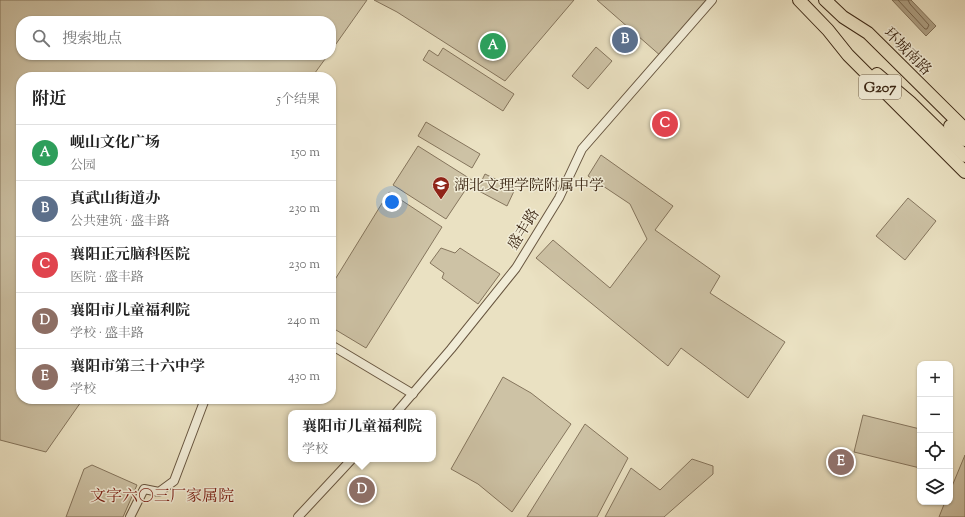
<!DOCTYPE html>
<html lang="zh">
<meta charset="utf-8">
<style>
:root{--surface:#fff;--page:#f2f2f2;--text:#222;--muted:#767676;--line:#e0e0e0;--accent:#8f2418}
body{margin:0;font-family:"Sorts Mill Goudy","Noto Serif SC",serif;background:var(--page);color:var(--text)}
.controls{position:absolute;right:12px;bottom:12px;display:grid;overflow:hidden;border-radius:8px;box-shadow:0 1px 3px #0004}
.controls button{width:36px;height:36px;display:grid;place-items:center;padding:0;border:0;border-bottom:1px solid var(--line);background:var(--surface);color:var(--text);font:20px sans-serif}
.you{position:absolute;left:392px;top:202px;width:14px;height:14px;margin:-10px;border:3px solid #fff;border-radius:50%;background:#1a73e8;box-shadow:0 0 0 6px #1a73e833}
.badge{display:grid;place-items:center;width:26px;height:26px;border-radius:50%;background:var(--accent);color:#fff;font-size:13px;font-weight:700}
.pin{position:absolute;translate:-50% -50%;border:2px solid #fff;box-shadow:0 1px 4px #0006}
.popup{position:absolute;left:288px;top:410px;width:148px;height:52px;box-sizing:border-box;display:grid;place-content:center;border-radius:8px;background:var(--surface);filter:drop-shadow(0 1px 3px #0005);font-size:13px;white-space:nowrap;color:var(--muted)}
.popup b{font-size:15px;color:var(--text)}
.popup::after{content:'';position:absolute;left:50%;top:100%;margin-left:-8px;border:8px solid transparent;border-top-color:var(--surface)}
.list{margin:0;padding:0;list-style:none}
h2{display:flex;justify-content:space-between;align-items:center;height:52px;margin:0;padding:0 16px;font-size:17px}
h2 small{font-size:13px;font-weight:400;color:var(--muted)}
.list li{display:grid;grid-template-columns:26px 1fr auto;gap:12px;align-items:center;box-sizing:border-box;height:56px;padding:0 16px;border-top:1px solid var(--line)}
.list b{display:block;font-size:15px;white-space:nowrap}
.list p{margin:0;font-size:13px;white-space:nowrap;color:var(--muted)}
.list em{font-size:13px;font-style:normal;color:var(--muted)}
.icon{flex:none;width:22px;height:22px;fill:none;stroke:currentColor;stroke-width:2;stroke-linecap:round;stroke-linejoin:round}
.map{position:relative;flex:none;width:965px;height:517px;overflow:hidden}
.search{position:absolute;background:var(--surface);box-shadow:0 1px 3px #0004;left:16px;top:16px;width:320px;height:44px;display:flex;align-items:center;gap:10px;box-sizing:border-box;padding:0 14px;border-radius:16px;color:var(--muted);font-size:15px}
.panel{position:absolute;background:var(--surface);box-shadow:0 1px 3px #0004;left:16px;top:72px;width:320px;height:332px;border-radius:16px}
.map>svg:first-child{display:block}
.green{fill:#cdc2a5;stroke:#85755d}
.water{fill:#afa287;stroke:#817159}
.lines{fill:none;stroke-linecap:round;stroke-linejoin:round}
.shore{stroke:#76654e;stroke-width:1}
.minor-casing{stroke:#685640;stroke-width:10}
.highway-casing{stroke:#3d2815;stroke-width:14}
.minor{stroke:#f1ecd7;stroke-width:8}
.highway{stroke:#eae1c2;stroke-width:12}
.labels{text-anchor:middle;stroke-width:3;stroke-linejoin:round;paint-order:stroke}
.shield{fill:#f1ecd7;stroke:#73634f;stroke-width:1}
.shield-label{font-size:14px;font-weight:bold;fill:#3d2815}
.street-label{font-size:15px;fill:#3d2815;stroke:#f1ecd7}
.poi-label{font-size:15px;fill:#3d2815;stroke:#f1ecd7;text-anchor:start}
.neighbourhood-label{font-size:16px;fill:#7a1f14;stroke:#f1ecd7}
</style>
<div class="map">
<svg width="965" height="517" viewBox="0 0 965 517">
<rect width="100%" height="100%" fill="#eae1c2"/>
<filter id="stains"><feTurbulence type="fractalNoise" baseFrequency=".005" numOctaves="4"/><feColorMatrix values="0 0 0 0 .2 0 0 0 0 .09 0 0 0 0 .02 0 0 0 .5 -.17"/></filter>
<radialGradient id="worn" r=".72"><stop offset=".6" stop-color="#630" stop-opacity="0"/><stop offset="1" stop-color="#630" stop-opacity=".3"/></radialGradient>
<g class="green">
<polygon points="0,0 367,0 331,51 331,21 21,21 21,55 328,55 312,77 21,77 21,399 83,399 46,452 0,440"/>
<polygon points="374,0 574,0 505,81 397,12"/>
<polygon points="597,0 712,0 662,57"/>
<polygon points="596,47 612,61 588,89 572,76"/>
<polygon points="443,48 514,94 503,111 423,60 429,50 438,56"/>
<polygon points="426,122 480,154 472,168 418,136"/>
<polygon points="418,146 472,180 446,219 393,185"/>
<polygon points="601,155 673,206 655,230 720,276 710,293 785,342 748,398 681,348 668,366 536,258 553,240 610,288 647,239 630,204 588,176"/>
<polygon points="485,174 515,189 507,206 477,190"/>
<polygon points="389,192 442,227 366,348 331,327 331,286"/>
<polygon points="908,198 936,221 905,260 876,236"/>
<polygon points="441,248 455,253 460,248 500,274 478,304 442,278 444,273 430,263"/>
<polygon points="503,377 531,393 571,424 512,512 478,484 451,469"/>
<polygon points="863,415 920,429 920,468 854,452"/>
<polygon points="585,424 628,458 597,517 527,517"/>
<polygon points="965,455 965,517 939,517 945,502 950,502 950,491"/>
<polygon points="692,459 713,466 713,474 664,517 605,517 631,468 660,490"/>
<polygon points="92,465 137,485 123,517 66,517 84,469"/>
</g>
<polygon class="water" points="892,0 911,0 936,26 926,36"/>
<g class="lines">
<polyline class="shore" points="898,0 925,29 927,29 929,25 910,4 908,0"/>
<g class="minor-casing">
<g id="minor">
<polyline points="331,345 413,394"/>
<polyline points="396,413 451,349 516,268 559,198 582,149 712,0"/>
<polyline points="130,517 144,489 159,492 174,481 205,399"/>
<polyline points="298,517 352,459"/>
</g>
</g>
<g class="highway-casing">
<g id="highway">
<polyline points="799,0 828,30 848,55 965,172"/>
<polyline points="825,0 843,17 868,33 965,129"/>
<polyline points="877,74 910,102 965,156"/>
<polyline points="950,126 965,140"/>
</g>
</g>
<use href="#minor" class="minor"/>
<use href="#highway" class="highway"/>
</g>
<defs>
<g id="school-pin" transform="scale(0.9)"><path d="M0 17L-7.5 6A9.5 9.5 0 1 1 7.5 6Z" fill="#8f2418" stroke="#f1ecd7"/><path d="M0-5L7-2L0 1L-7-2ZM-4 1L0 2.5L4 1V4Q0 6-4 4Z" fill="#fff"/></g>
</defs>
<g fill-rule="evenodd">
<use href="#school-pin" x="441" y="185"/>
</g>
<g class="labels">
<rect class="shield" x="859" y="75" width="42" height="24" rx="3"/>
<g class="shield-label">
<text x="880" y="92">G207</text>
</g>
<g class="street-label">
<text transform="translate(908 51) rotate(45)" y="5">环城南路</text>
<text transform="translate(523 229) rotate(-58)" y="5">盛丰路</text>
</g>
<g class="poi-label">
<text x="454" y="190">湖北文理学院附属中学</text>
</g>
<g class="neighbourhood-label">
<text x="162" y="501">文字六〇三厂家属院</text>
</g>
</g>
<rect width="100%" height="100%" filter="url(#stains)"/>
<rect width="100%" height="100%" fill="url(#worn)"/>
</svg>
<div class="controls">
<button>+</button>
<button>−</button>
<button><svg class="icon" aria-label="locate" viewBox="0 0 24 24"><circle cx="12" cy="12" r="6"/><path d="M12 2v4M12 18v4M2 12h4M18 12h4"/></svg></button>
<button><svg class="icon" aria-label="layers" viewBox="0 0 24 24"><path d="M12 4l9 5-9 5-9-5zM3 14l9 5 9-5"/></svg></button>
</div>
<div class="you"></div>
<div class="pin badge" style="left:493px;top:46px;background:#2e9e5b">A</div>
<div class="pin badge" style="left:625px;top:40px;background:#5c6f8a">B</div>
<div class="pin badge" style="left:665px;top:124px;background:#e0444e">C</div>
<div class="pin badge" style="left:362px;top:490px;background:#8d6e63">D</div>
<div class="popup"><b>襄阳市儿童福利院</b>学校</div>
<div class="pin badge" style="left:841px;top:462px;background:#8d6e63">E</div>
<div class="search"><svg class="icon" aria-label="search" viewBox="0 0 24 24"><circle cx="10" cy="10" r="6"/><path d="M15 15l6 6"/></svg>搜索地点</div>
<section class="panel">
<h2>附近<small>5个结果</small></h2>
<ul class="list">
<li><span class="badge" style="background:#2e9e5b">A</span><div><b>岘山文化广场</b><p>公园</p></div><em>150 m</em></li>
<li><span class="badge" style="background:#5c6f8a">B</span><div><b>真武山街道办</b><p>公共建筑 · 盛丰路</p></div><em>230 m</em></li>
<li><span class="badge" style="background:#e0444e">C</span><div><b>襄阳正元脑科医院</b><p>医院 · 盛丰路</p></div><em>230 m</em></li>
<li><span class="badge" style="background:#8d6e63">D</span><div><b>襄阳市儿童福利院</b><p>学校 · 盛丰路</p></div><em>240 m</em></li>
<li><span class="badge" style="background:#8d6e63">E</span><div><b>襄阳市第三十六中学</b><p>学校</p></div><em>430 m</em></li>
</ul>
</section>
</div>
